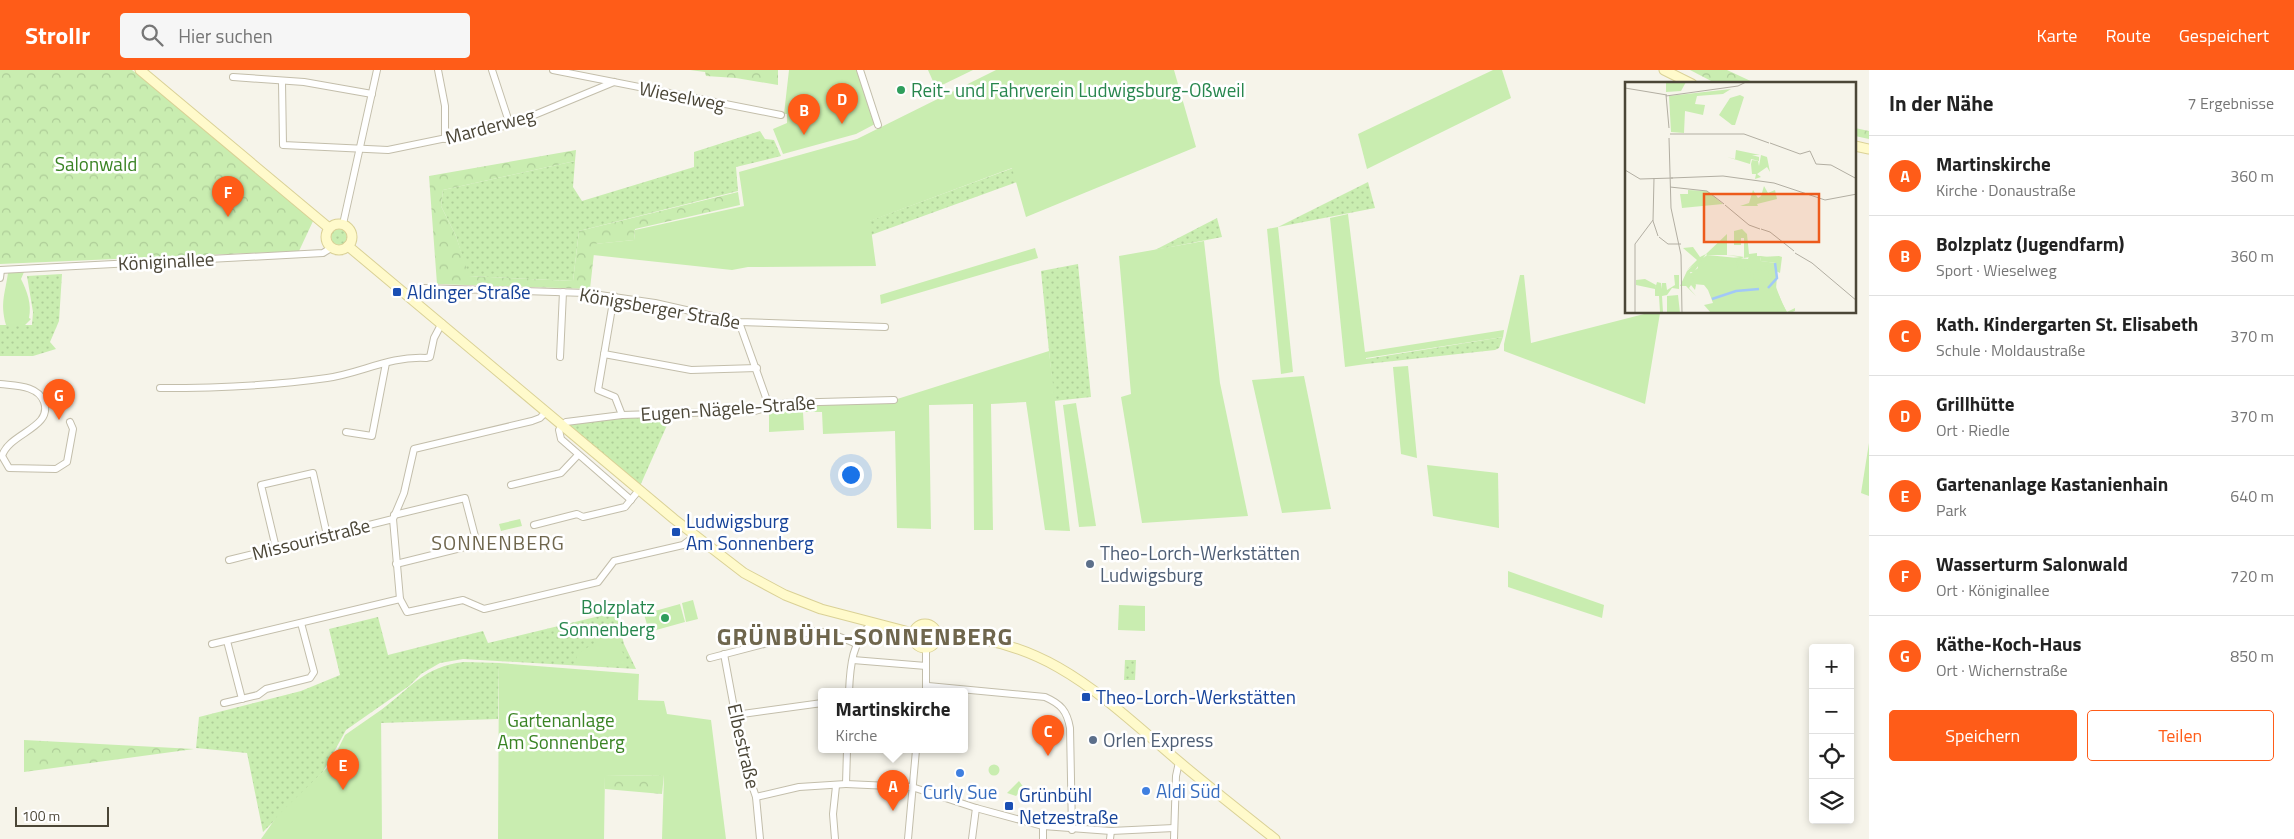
<!DOCTYPE html>
<html lang="de">
<meta charset="utf-8">
<style>
:root{--surface:#fff;--page:#f6f6f6;--text:#222;--muted:#767676;--line:#e0e0e0;--accent:#ff5c18}
body{margin:0;font-family:"Titillium Web",sans-serif;background:var(--page);color:var(--text)}
.controls{position:absolute;right:15px;bottom:15px;display:grid;overflow:hidden;border-radius:5px;box-shadow:0 2px 8px #0003}
.controls button{width:45px;height:45px;display:grid;place-items:center;padding:0;border:0;border-bottom:1px solid var(--line);background:var(--surface);color:var(--text);font:25px sans-serif}
.scale{position:absolute;left:15px;bottom:12px;width:94px;box-sizing:border-box;padding-left:5px;border:2px solid #4b4637;border-top:0;font-size:14px;line-height:18px;white-space:nowrap;color:#4b4637;-webkit-text-stroke:4px #fff;paint-order:stroke}
.you{position:absolute;left:850px;top:404px;width:18px;height:18px;margin:-12px;border:4px solid #fff;border-radius:50%;background:#1a73e8;box-shadow:0 0 0 8px #1a73e833}
.badge{display:grid;place-items:center;width:32px;height:32px;border-radius:50%;background:var(--accent);color:#fff;font-size:16px;font-weight:700}
.pin{position:absolute;translate:-50% -41px;filter:drop-shadow(0 1px 2px #0008)}
.pin::after{content:'';position:absolute;top:26px;width:18px;height:15px;background:inherit;clip-path:polygon(0 0,100% 0,50% 100%)}
.popup{position:absolute;left:818px;top:618px;width:150px;height:65px;box-sizing:border-box;display:grid;place-content:center;border-radius:5px;background:var(--surface);filter:drop-shadow(0 1px 4px #0005);font-size:16px;white-space:nowrap;color:var(--muted)}
.popup b{font-size:19px;color:var(--text)}
.popup::after{content:'';position:absolute;left:50%;top:100%;margin-left:-10px;border:10px solid transparent;border-top-color:var(--surface)}
.list{margin:0;padding:0;list-style:none}
h2{display:flex;justify-content:space-between;align-items:center;height:65px;margin:0;padding:0 20px;font-size:21px}
h2 small{font-size:16px;font-weight:400;color:var(--muted)}
.list li{display:grid;grid-template-columns:32px 1fr auto;gap:15px;align-items:center;box-sizing:border-box;height:80px;padding:0 20px;border-top:1px solid var(--line)}
.list b{display:block;font-size:19px;white-space:nowrap}
.list p{margin:0;font-size:16px;white-space:nowrap;color:var(--muted)}
.list em{font-size:16px;font-style:normal;color:var(--muted)}
.actions{display:flex;gap:10px;padding:15px 20px}
.actions a{flex:1;padding:11px 0;border:1px solid var(--accent);border-radius:5px;text-align:center;font-size:18px;color:var(--accent)}
.actions .main{background:var(--accent);color:#fff}
.icon{flex:none;width:28px;height:28px;fill:none;stroke:currentColor;stroke-width:2;stroke-linecap:round;stroke-linejoin:round}
.map{position:relative;flex:none;width:1869px;height:769px;overflow:hidden}
header{display:flex;align-items:center;gap:30px;box-sizing:border-box;height:70px;padding:0 25px;background:var(--accent);color:#fff}
header strong{font-size:24px}
nav{display:flex;gap:28px;margin-inline-start:auto;font-size:18px}
.search{width:350px;height:45px;background:var(--page);display:flex;align-items:center;gap:12px;box-sizing:border-box;padding:0 18px;border-radius:5px;color:var(--muted);font-size:19px}
main{display:flex}
aside{flex:1;background:var(--surface)}
.map>svg:first-child{display:block}
.grass{fill:url(#grass-dots)}
.forest{fill:url(#forest-crowns)}
.green{fill:#c9edb0}
.lines{fill:none;stroke-linecap:round;stroke-linejoin:round}
.street-casing{stroke:#c3beab;stroke-width:8}
.secondary-casing{stroke:#dad196;stroke-width:11}
.street{stroke:#fff;stroke-width:6}
.secondary{stroke:#fffacb;stroke-width:9}
.leisure-dot{fill:#2e9e5b;stroke:#fff;stroke-width:2}
.transit-dot{fill:#1a4fb4;stroke:#fff;stroke-width:2}
.service-dot{fill:#5c6f8a;stroke:#fff;stroke-width:2}
.shop-dot{fill:#3f7fe0;stroke:#fff;stroke-width:2}
.labels{text-anchor:middle;stroke-width:5;stroke-linejoin:round;paint-order:stroke}
.leisure-label{font-size:19px;fill:#27864d;stroke:#fff;text-anchor:start}
.street-label{font-size:19px;fill:#4b4637;stroke:#fff}
.park-label{font-size:19px;fill:#3a8324;stroke:#fff}
.transit-label{font-size:19px;fill:#164399;stroke:#fff;text-anchor:start}
.service-label{font-size:19px;fill:#4e5e75;stroke:#fff;text-anchor:start}
.shop-label{font-size:19px;fill:#366cbe;stroke:#fff;text-anchor:start}
.neighbourhood-label{font-size:20px;letter-spacing:1px;fill:#6f664d;stroke:#fff}
.district-label{font-size:24px;font-weight:bold;letter-spacing:1px;fill:#6f664d;stroke:#fff}
.inset-river{fill:none;stroke:#a2c8f7;stroke-width:2.5}
.inset-road{fill:none;stroke:#b2aea2;stroke-width:1}
.view{fill:#ed5a1b;fill-opacity:0.15;stroke:#ed5a1b;stroke-width:2.5}
.inset-edge{fill:none;stroke:#4b4637;stroke-width:2.5}
</style>
<header>
<strong>Strollr</strong>
<div class="search"><svg class="icon" aria-label="search" viewBox="0 0 24 24"><circle cx="10" cy="10" r="6"/><path d="M15 15l6 6"/></svg>Hier suchen</div>
<nav><a>Karte</a><a>Route</a><a>Gespeichert</a></nav>
</header>
<main>
<div class="map">
<svg width="1869" height="769" viewBox="0 0 1869 769">
<defs>
<pattern id="grass-dots" width="8" height="8" patternUnits="userSpaceOnUse" patternTransform="scale(1.25)"><rect width="8" height="8" fill="#c9edb0"/><path d="M2 2h.1M6 6h.1" fill="none" stroke="#aecd98" stroke-width="1.8" stroke-linecap="round"/></pattern>
<pattern id="forest-crowns" width="20" height="18" patternUnits="userSpaceOnUse" patternTransform="scale(1.25)"><rect width="20" height="18" fill="#c9edb0"/><path d="M2 6a3 3 0 1 1 6 0M12 15a3 3 0 1 1 6 0" fill="none" stroke="#aecd98"/></pattern>
</defs>
<rect width="100%" height="100%" fill="#f6f4ea"/>
<g class="grass">
<polygon points="760,61 765,69 774,70 781,86 736,97 738,121 579,161 573,211 468,206 456,166 441,136 443,120 575,91 573,117 582,131 694,97 694,82"/>
<polygon points="1013,98 1017,112 871,165 869,151"/>
<polygon points="1368,112 1375,138 1278,157"/>
<polygon points="1217,148 1222,167 1155,180"/>
<circle cx="339" cy="167" r="8"/>
<polygon points="1078,194 1091,327 1054,331 1041,201"/>
<polygon points="62,204 59,251 50,272 56,279 33,286 0,286 0,255 32,255 33,242 27,206"/>
<polygon points="1503,267 1499,278 1495,280 1366,294 1366,289"/>
<polygon points="672,344 640,416 566,352"/>
<polygon points="616,542 624,574 636,599 463,589 440,593 421,604 409,616 346,660 323,702 263,762 247,683 196,678 199,647 301,621 340,605 329,559 378,547 388,585 483,561 488,573"/>
<polygon points="1125,590 1136,590 1135,610 1124,610"/>
<path d="M464,592L499,593L498,649L380,653L381,640C412,617 423,597 464,592Z"/>
</g>
<g class="forest">
<polygon points="0,0 132,0 314,149 299,181 0,194"/>
<polygon points="690,0 778,0 778,15 736,8 706,6 705,2"/>
<polygon points="1690,0 1727,0 1757,14 1717,14"/>
<polygon points="1855,58 1869,61 1869,69 1855,66"/>
<polygon points="576,80 575,91 443,120 441,136 456,166 469,206 573,211 579,161 738,122 740,135 635,159 634,170 595,174 590,219 437,214 429,106"/>
<polygon points="24,670 194,679 24,702"/>
<polygon points="664,705 662,724 605,719 605,706"/>
</g>
<g class="green">
<polygon points="789,0 857,0 875,54 856,64 783,84 773,59 787,53 787,44 784,44"/>
<polygon points="928,0 973,0 936,18"/>
<polygon points="996,0 1174,0 1196,77 1026,147 1012,98 870,151 876,196 748,197 732,200 593,185 594,174 634,170 635,160 744,136 739,102 857,69"/>
<polygon points="1493,0 1502,0 1511,28 1367,99 1358,64"/>
<polygon points="1348,144 1365,282 1504,260 1503,267 1366,288 1366,294 1345,297 1330,148"/>
<polygon points="1278,157 1293,302 1281,304 1267,159"/>
<polygon points="1204,171 1220,313 1248,446 1142,453 1121,327 1131,324 1119,186"/>
<polygon points="1035,178 1038,188 881,234 880,225"/>
<path d="M24,202L21,209C27,221 32,234 29,248L31,249L25,255H6C0,233 5,224 8,203Z"/>
<polygon points="1520,205 1524,205 1531,273 1648,243 1660,243 1645,334 1504,281 1504,274"/>
<polygon points="1049,281 1070,461 1045,460 1026,332 991,334 993,460 974,460 973,334 929,335 931,459 897,458 895,361 823,364 822,342 803,342 804,360 769,362 769,336 894,330"/>
<polygon points="1408,296 1417,388 1401,384 1393,297"/>
<polygon points="1304,306 1331,439 1282,443 1252,310"/>
<polygon points="1076,333 1096,456 1079,457 1063,335"/>
<polygon points="1869,373 1869,426 1861,423"/>
<polygon points="1427,395 1498,403 1499,458 1433,446"/>
<polygon points="520,449 522,456 501,461 499,454"/>
<polygon points="1508,501 1604,535 1602,548 1508,517"/>
<polygon points="693,530 698,549 686,552 682,533"/>
<polygon points="680,534 685,552 649,562 644,544"/>
<polygon points="1119,535 1145,536 1145,561 1118,560"/>
<polygon points="611,563 616,563 627,595 576,594 577,584"/>
<polygon points="499,593 639,604 638,630 664,631 667,644 711,650 726,769 662,769 664,705 605,706 604,769 498,769"/>
<polygon points="381,640 382,769 261,769 278,745 330,695 345,665"/>
<circle cx="994" cy="700" r="5.5"/>
<polygon points="1019,711 1024,718 1016,726 1007,723"/>
</g>
<g class="lines">
<g class="street-casing">
<g id="street">
<polyline points="438,0 445,36 445,69"/>
<polyline points="492,0 510,55"/>
<polyline points="553,0 781,45"/>
<polyline points="860,0 878,55"/>
<polyline points="233,7 304,12 372,24"/>
<polyline points="282,12 283,75 388,80 510,55 614,12"/>
<polyline points="343,154 377,0"/>
<polyline points="0,200 323,183 331,178"/>
<polyline points="0,208 1,200"/>
<polyline points="407,224 415,219 423,218 586,223 655,233 739,252 885,257"/>
<polyline points="614,226 598,320 615,327 622,345"/>
<polyline points="739,252 769,336"/>
<polyline points="604,284 691,300 757,298"/>
<polyline points="560,287 563,222"/>
<path d="M0,314C15,316 38,315 44,332C53,358 9,363 2,386L9,398L56,399L67,392L73,359L70,352"/>
<path d="M160,318C215,318 271,316 327,308C362,303 389,286 426,288L430,287L434,268L442,253"/>
<polyline points="546,342 540,348 532,351 414,379 404,423 393,449 400,529 407,542 463,530 484,539 598,512 614,491 683,475 695,466"/>
<polyline points="346,362 372,366 386,293"/>
<polyline points="511,415 561,403 578,385"/>
<polyline points="631,430 561,369 559,360 566,352 622,345 755,341 783,333 894,330"/>
<polyline points="394,445 465,428 476,470 473,475 396,494"/>
<polyline points="534,455 577,444 583,447 625,437 639,420"/>
<polyline points="276,478 261,415 313,403 327,465"/>
<polyline points="229,490 393,449"/>
<polyline points="227,571 242,629"/>
<polyline points="212,574 400,529"/>
<polyline points="926,578 926,622"/>
<polyline points="724,584 744,692 756,727 760,769"/>
<polyline points="710,588 814,561 830,563 857,574"/>
<polyline points="853,590 926,596"/>
<path d="M928,616L1045,627C1061,634 1067,641 1070,658L1072,760"/>
<path d="M849,622C850,597 852,569 873,553"/>
<polyline points="224,633 258,625 266,619 310,608 314,602 301,553"/>
<polyline points="735,645 822,633"/>
<polyline points="846,714 912,717 976,738 1043,756 1111,761 1174,758"/>
<polyline points="756,727 799,717 846,714 847,680"/>
<polyline points="835,769 833,744 836,716"/>
<polyline points="908,769 916,680"/>
<polyline points="972,769 976,738"/>
<polyline points="1043,769 1043,756"/>
<polyline points="1110,769 1111,761"/>
<polyline points="1174,769 1176,706 1179,692"/>
</g>
</g>
<g class="secondary-casing">
<g id="secondary">
<polyline points="140,0 329,158"/>
<polyline points="1664,0 1692,14"/>
<polyline points="1855,76 1869,79"/>
<circle cx="339" cy="167" r="13"/>
<polyline points="348,176 674,449 744,503 785,525 821,539 913,563"/>
<circle cx="925" cy="566" r="12"/>
<path d="M937,565C1044,566 1101,625 1177,690C1209,717 1242,743 1275,769"/>
</g>
</g>
<use href="#street" class="street"/>
<use href="#secondary" class="secondary"/>
</g>
<g class="leisure-dot">
<circle cx="901" cy="20" r="5"/>
<circle cx="665" cy="548" r="5"/>
</g>
<g class="transit-dot">
<rect x="392" y="217" width="10" height="10" rx="2.5"/>
<rect x="671" y="457" width="10" height="10" rx="2.5"/>
<rect x="1081" y="622" width="10" height="10" rx="2.5"/>
<rect x="1004" y="731" width="10" height="10" rx="2.5"/>
</g>
<g class="service-dot">
<circle cx="1090" cy="494" r="5"/>
<circle cx="1093" cy="670" r="5"/>
</g>
<g class="shop-dot">
<circle cx="960" cy="703" r="5"/>
<circle cx="1146" cy="721" r="5"/>
</g>
<g class="labels">
<g class="leisure-label">
<text x="911" y="27">Reit- und Fahrverein Ludwigsburg-Oßweil</text>
<text x="655" y="544" text-anchor="end">Bolzplatz<tspan x="655" dy="22">Sonnenberg</tspan></text>
</g>
<g class="street-label">
<text transform="translate(682 26) rotate(11)" y="7">Wieselweg</text>
<text transform="translate(490 56) rotate(-15)" y="7">Marderweg</text>
<text transform="translate(166 191) rotate(-3)" y="7">Königinallee</text>
<text transform="translate(660 238) rotate(10)" y="7">Königsberger Straße</text>
<text transform="translate(728 338) rotate(-4)" y="7">Eugen-Nägele-Straße</text>
<text transform="translate(311 469) rotate(-14)" y="7">Missouristraße</text>
<text transform="translate(744 676) rotate(77)" y="7">Elbestraße</text>
</g>
<g class="park-label">
<text x="96" y="101">Salonwald</text>
<text x="561" y="657">Gartenanlage<tspan x="561" dy="22">Am Sonnenberg</tspan></text>
</g>
<g class="transit-label">
<text x="407" y="229">Aldinger Straße</text>
<text x="686" y="458">Ludwigsburg<tspan x="686" dy="22">Am Sonnenberg</tspan></text>
<text x="1096" y="634">Theo-Lorch-Werkstätten</text>
<text x="1019" y="732">Grünbühl<tspan x="1019" dy="22">Netzestraße</tspan></text>
</g>
<g class="service-label">
<text x="1100" y="490">Theo-Lorch-Werkstätten<tspan x="1100" dy="22">Ludwigsburg</tspan></text>
<text x="1103" y="677">Orlen Express</text>
</g>
<g class="shop-label">
<text x="1156" y="728">Aldi Süd</text>
<text x="960" y="729" text-anchor="middle">Curly Sue</text>
</g>
<g class="neighbourhood-label">
<text x="498" y="480">SONNENBERG</text>
</g>
<g class="district-label">
<text x="865" y="575">GRÜNBÜHL-SONNENBERG</text>
</g>
</g>
<g transform="translate(1625 12)">
<rect width="231" height="231" fill="#f6f4ea"/>
<path d="M68,165L75,175L81,172L77,177L82,173L123,177L124,174H142L136,175L135,179L128,178L151,181V205L157,221L162,230L170,226V229L165,231H86L79,223L88,221L83,208L79,203L68,202L65,192L73,186L72,181L62,188L72,178L58,166Z" fill="#c9edb0"/>
<path d="M63,108L82,109L98,122L57,126L55,112H63ZM81,172L69,190H65L71,203L70,208L66,203L64,206L71,214L61,204H55L62,189ZM102,173L113,174L119,175L112,179L115,187L128,186L126,189L129,191L134,190L132,187L140,189V198L144,190L143,203L133,197V203L128,191L130,204L128,195L124,199L126,190L113,186L111,181L113,176L90,179L115,175ZM150,181L152,194L151,207L162,231L157,225L148,231L149,201L146,203L151,194L149,190L145,200L149,184L144,190L139,185Z" fill="#c9edb0"/>
<path d="M115,13L119,15L110,43H107L94,33L105,16ZM53,213L55,231H42V214Z" fill="#c9edb0"/>
<path d="M41,0H61L56,9L41,10ZM106,7L98,12L72,14L70,22L80,23L78,33L60,29L59,51L46,50L44,14ZM111,68L135,73H127L134,75V79L126,77L125,82L102,75L110,77ZM136,73L142,75L145,90L142,85L132,92L136,95L130,97L131,92H127L126,82L127,78L133,79L134,84ZM139,104L143,111L150,108L152,117L132,122L133,124H115L124,121L128,108L133,116L136,114ZM117,147L122,152L124,172L132,171V174L119,176V156H116V163H109V149ZM102,152V173H82L81,172ZM154,174L157,175L155,191L151,189V177V181L135,179L136,175ZM49,193H54V207L47,206L42,213L37,214L38,230H35L34,214H30V207L11,203V198L20,197L31,203L30,207L32,200L36,201V207L37,201H41L42,208L50,203Z" fill="#c9edb0"/>
<path class="inset-river" d="M143,206L152,196L150,181M87,217L111,209L134,207"/>
<path class="inset-road" d="M0,6L42,13M41,13L44,46M41,14L113,4L121,0M45,52H119L144,61M44,56L46,126M145,61L175,72L185,69L191,82L206,83L232,97M0,88L15,97L48,96M29,96L28,139L33,154M46,96L98,94L149,101L200,118L232,112M45,105L82,109L99,122M100,123L124,143L135,147M46,126L56,173L57,231M136,147L145,150L169,169M34,155L43,162H56M170,171L187,181L232,219M10,231V162L28,138"/>
<path class="view" d="M79,112H194V160H79Z"/>
<rect width="231" height="231" class="inset-edge"/>
</g>
</svg>
<div class="controls">
<button>+</button>
<button>−</button>
<button><svg class="icon" aria-label="locate" viewBox="0 0 24 24"><circle cx="12" cy="12" r="6"/><path d="M12 2v4M12 18v4M2 12h4M18 12h4"/></svg></button>
<button><svg class="icon" aria-label="layers" viewBox="0 0 24 24"><path d="M12 4l9 5-9 5-9-5zM3 14l9 5 9-5"/></svg></button>
</div>
<div class="scale">100 m</div>
<div class="you"></div>
<div class="pin badge" style="left:893px;top:741px">A</div>
<div class="popup"><b>Martinskirche</b>Kirche</div>
<div class="pin badge" style="left:804px;top:65px">B</div>
<div class="pin badge" style="left:1048px;top:686px">C</div>
<div class="pin badge" style="left:842px;top:54px">D</div>
<div class="pin badge" style="left:343px;top:720px">E</div>
<div class="pin badge" style="left:228px;top:147px">F</div>
<div class="pin badge" style="left:59px;top:350px">G</div>
</div>
<aside>
<h2>In der Nähe<small>7 Ergebnisse</small></h2>
<ul class="list">
<li><span class="badge">A</span><div><b>Martinskirche</b><p>Kirche · Donaustraße</p></div><em>360 m</em></li>
<li><span class="badge">B</span><div><b>Bolzplatz (Jugendfarm)</b><p>Sport · Wieselweg</p></div><em>360 m</em></li>
<li><span class="badge">C</span><div><b>Kath. Kindergarten St. Elisabeth</b><p>Schule · Moldaustraße</p></div><em>370 m</em></li>
<li><span class="badge">D</span><div><b>Grillhütte</b><p>Ort · Riedle</p></div><em>370 m</em></li>
<li><span class="badge">E</span><div><b>Gartenanlage Kastanienhain</b><p>Park</p></div><em>640 m</em></li>
<li><span class="badge">F</span><div><b>Wasserturm Salonwald</b><p>Ort · Königinallee</p></div><em>720 m</em></li>
<li><span class="badge">G</span><div><b>Käthe-Koch-Haus</b><p>Ort · Wichernstraße</p></div><em>850 m</em></li>
</ul>
<div class="actions"><a class="main">Speichern</a><a>Teilen</a></div>
</aside>
</main>
